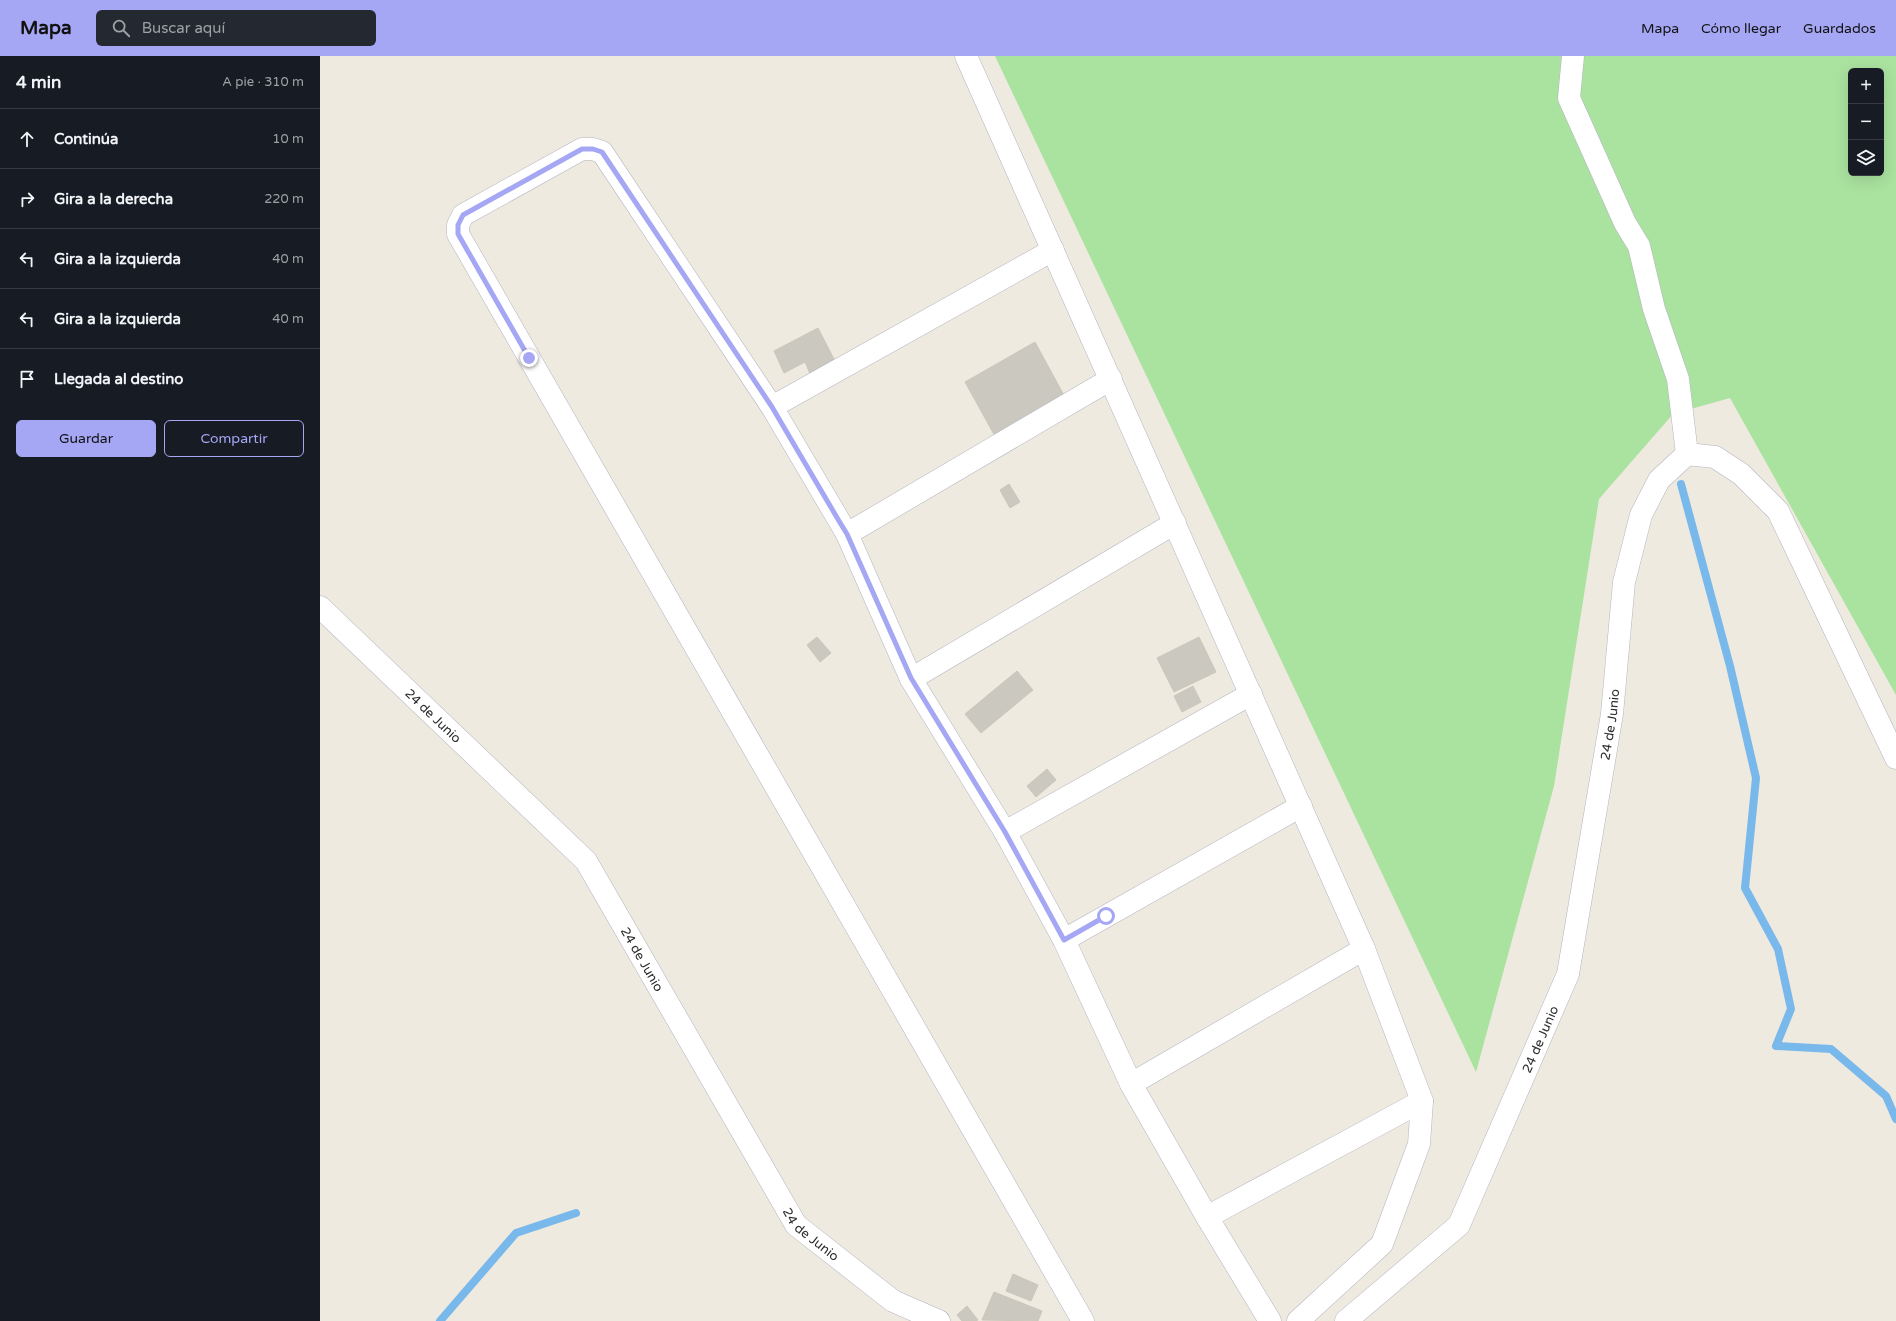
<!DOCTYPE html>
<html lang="es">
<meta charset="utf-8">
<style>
:root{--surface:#171b24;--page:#242831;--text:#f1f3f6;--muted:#9ea1a6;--line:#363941;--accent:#a5a7f5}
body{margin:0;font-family:"Varela Round",sans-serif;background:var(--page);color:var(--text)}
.controls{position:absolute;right:12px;top:12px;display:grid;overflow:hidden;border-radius:6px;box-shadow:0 4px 16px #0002}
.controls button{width:36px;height:36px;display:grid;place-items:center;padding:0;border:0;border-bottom:1px solid var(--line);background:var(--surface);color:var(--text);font:20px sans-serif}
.stop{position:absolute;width:12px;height:12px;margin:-9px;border:3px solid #a5a7f5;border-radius:50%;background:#fff}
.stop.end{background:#a5a7f5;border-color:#fff;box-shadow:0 1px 4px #0008}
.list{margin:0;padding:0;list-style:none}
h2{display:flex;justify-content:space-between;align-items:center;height:52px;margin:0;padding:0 16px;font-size:17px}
h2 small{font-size:13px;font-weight:400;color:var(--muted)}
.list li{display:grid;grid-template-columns:26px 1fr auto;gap:12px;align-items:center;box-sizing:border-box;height:60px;padding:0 16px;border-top:1px solid var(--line)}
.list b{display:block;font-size:15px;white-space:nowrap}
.list em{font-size:13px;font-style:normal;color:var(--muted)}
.actions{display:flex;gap:8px;padding:12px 16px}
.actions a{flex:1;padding:9px 0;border:1px solid var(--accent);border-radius:6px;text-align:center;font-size:14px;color:var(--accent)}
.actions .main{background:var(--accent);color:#111}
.icon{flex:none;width:22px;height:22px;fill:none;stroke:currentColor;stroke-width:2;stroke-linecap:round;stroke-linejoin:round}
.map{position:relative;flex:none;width:1576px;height:1265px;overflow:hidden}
header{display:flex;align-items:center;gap:24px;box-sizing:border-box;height:56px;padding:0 20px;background:var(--accent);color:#111}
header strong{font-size:19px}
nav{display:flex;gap:22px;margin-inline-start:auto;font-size:14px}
.search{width:280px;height:36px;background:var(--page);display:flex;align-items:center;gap:10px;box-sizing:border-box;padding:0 14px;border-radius:6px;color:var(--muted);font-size:15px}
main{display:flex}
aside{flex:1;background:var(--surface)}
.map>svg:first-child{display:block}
.green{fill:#aae2a0;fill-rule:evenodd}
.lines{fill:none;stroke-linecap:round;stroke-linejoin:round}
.stream{stroke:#79b8eb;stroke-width:8}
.building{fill:#cac8bf;stroke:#cac7ba}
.minor-casing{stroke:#b4b4c0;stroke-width:23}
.minor{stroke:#fff;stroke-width:22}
.route{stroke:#a5a7f5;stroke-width:5}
.labels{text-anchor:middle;stroke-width:4;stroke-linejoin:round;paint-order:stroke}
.street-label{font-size:13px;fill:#2d2d2d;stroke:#fff}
</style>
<header>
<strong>Mapa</strong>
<div class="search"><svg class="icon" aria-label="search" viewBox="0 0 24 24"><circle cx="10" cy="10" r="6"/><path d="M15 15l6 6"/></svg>Buscar aquí</div>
<nav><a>Mapa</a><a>Cómo llegar</a><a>Guardados</a></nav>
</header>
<main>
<aside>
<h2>4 min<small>A pie · 310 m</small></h2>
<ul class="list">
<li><svg class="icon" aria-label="ahead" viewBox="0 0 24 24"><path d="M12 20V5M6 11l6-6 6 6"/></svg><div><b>Continúa</b></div><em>10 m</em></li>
<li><svg class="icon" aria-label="right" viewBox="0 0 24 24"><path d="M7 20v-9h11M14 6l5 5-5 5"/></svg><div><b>Gira a la derecha</b></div><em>220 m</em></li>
<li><svg class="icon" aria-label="left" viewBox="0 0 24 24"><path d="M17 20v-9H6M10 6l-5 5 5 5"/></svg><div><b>Gira a la izquierda</b></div><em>40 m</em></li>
<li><svg class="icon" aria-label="left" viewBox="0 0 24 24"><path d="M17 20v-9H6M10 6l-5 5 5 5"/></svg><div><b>Gira a la izquierda</b></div><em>40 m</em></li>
<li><svg class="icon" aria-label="arrive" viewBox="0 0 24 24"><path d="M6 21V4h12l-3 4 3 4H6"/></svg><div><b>Llegada al destino</b></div></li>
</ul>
<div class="actions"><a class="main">Guardar</a><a>Compartir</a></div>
</aside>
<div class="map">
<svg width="1576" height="1265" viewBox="0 0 1576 1265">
<rect width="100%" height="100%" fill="#eeeae0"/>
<path class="green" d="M675,0H1576V639L1410,342L1353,358L1279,443L1234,730L1156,1016ZM1531,15H1561V117H1531Z"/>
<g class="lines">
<g class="stream">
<polyline points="1361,428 1410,610 1436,722 1425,832 1458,893 1471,953 1456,990 1511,993 1566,1040 1576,1063"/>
<polyline points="120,1265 196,1177 256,1157"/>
</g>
</g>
<g class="building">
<polygon points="498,272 516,307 491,320 485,306 464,317 454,295"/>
<polygon points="715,286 746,343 676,382 645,326"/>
<polygon points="689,428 700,446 690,452 680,434"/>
<polygon points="497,581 511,597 500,606 487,589"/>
<polygon points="879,581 896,616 854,636 837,602"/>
<polygon points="697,615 713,634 661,677 645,658"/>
<polygon points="873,630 881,646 862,656 854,640"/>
<polygon points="727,713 736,724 716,741 707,730"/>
<polygon points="693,1218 718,1229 711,1245 686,1235"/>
<polygon points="674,1236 722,1255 718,1265 662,1264"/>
<polygon points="647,1250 658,1264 656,1265 642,1265 637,1259"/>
</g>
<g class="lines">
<g class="minor-casing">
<g id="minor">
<polyline points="646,0 1044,893 1102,1045 1099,1088 1062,1188 978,1265"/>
<polyline points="1253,0 1249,42 1305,167 1319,190 1334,253 1358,323 1367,398"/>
<polyline points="452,351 733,194"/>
<polyline points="527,478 791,323"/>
<path id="s1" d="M0,551L266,805L476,1169L573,1245L619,1265"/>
<polyline points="591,623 855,467"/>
<polyline points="685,776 931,638"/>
<polyline points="744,884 981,750"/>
<polyline points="811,1028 1044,893"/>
<polyline points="887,1161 1102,1045"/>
<polyline points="763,1265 138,178 138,169 143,159 262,93 273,93 282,96 452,351 527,478 591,623 685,776 744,884 811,1028 887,1161 950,1265"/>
<path id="s2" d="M1026,1265L1139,1169L1248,918L1292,658L1304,526L1321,459L1339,424L1367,398L1395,401L1421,418L1458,455L1576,702"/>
</g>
</g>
<use href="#minor" class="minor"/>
</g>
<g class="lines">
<polyline class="route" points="209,302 138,178 138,169 143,159 262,93 273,93 282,96 452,351 519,465 527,478 591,622 685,776 744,884 786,860"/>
</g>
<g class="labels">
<g class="street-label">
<text dy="5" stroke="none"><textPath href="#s1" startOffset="157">24 de Junio</textPath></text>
<text dy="5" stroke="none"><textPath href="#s2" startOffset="675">24 de Junio</textPath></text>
<text dy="5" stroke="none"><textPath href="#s1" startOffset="481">24 de Junio</textPath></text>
<text dy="5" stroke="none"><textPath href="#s2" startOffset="351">24 de Junio</textPath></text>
<text dy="5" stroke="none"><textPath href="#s1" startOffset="805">24 de Junio</textPath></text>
</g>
</g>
</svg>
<div class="controls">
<button>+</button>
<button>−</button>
<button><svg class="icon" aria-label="layers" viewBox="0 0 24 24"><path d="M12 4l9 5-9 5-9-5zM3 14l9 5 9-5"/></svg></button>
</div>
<div class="stop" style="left:786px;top:860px"></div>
<div class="stop end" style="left:209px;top:302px"></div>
</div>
</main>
